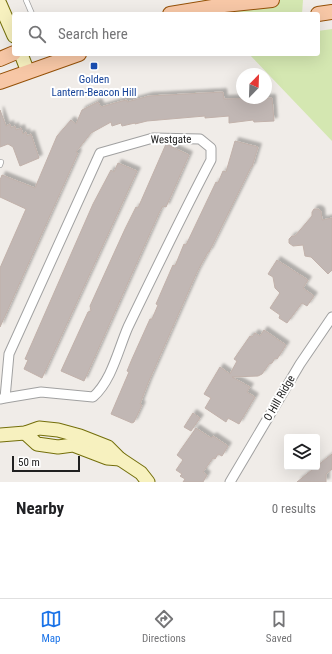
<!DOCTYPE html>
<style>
:root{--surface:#fff;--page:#f2f2f2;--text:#202124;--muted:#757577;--line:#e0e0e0;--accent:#1a73e8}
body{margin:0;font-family:"Roboto Condensed",sans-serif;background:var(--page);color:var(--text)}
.controls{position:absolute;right:12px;bottom:12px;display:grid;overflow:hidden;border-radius:4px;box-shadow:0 4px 16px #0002}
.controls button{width:36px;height:36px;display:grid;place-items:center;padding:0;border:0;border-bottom:1px solid var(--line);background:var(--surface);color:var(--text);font:20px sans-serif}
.compass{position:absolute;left:236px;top:68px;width:36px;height:36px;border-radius:50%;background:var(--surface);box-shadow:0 4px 16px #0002;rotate:23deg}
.scale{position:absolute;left:12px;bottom:10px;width:68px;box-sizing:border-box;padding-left:4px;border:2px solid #202020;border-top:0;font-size:11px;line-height:14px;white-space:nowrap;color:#202020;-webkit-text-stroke:3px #fff;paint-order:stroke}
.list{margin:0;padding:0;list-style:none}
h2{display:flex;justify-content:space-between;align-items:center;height:52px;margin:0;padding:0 16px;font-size:17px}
h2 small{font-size:13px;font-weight:400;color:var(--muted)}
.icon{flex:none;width:22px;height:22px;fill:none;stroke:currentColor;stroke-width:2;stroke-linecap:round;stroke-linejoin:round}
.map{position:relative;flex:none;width:332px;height:482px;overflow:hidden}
.search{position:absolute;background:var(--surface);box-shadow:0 4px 16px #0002;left:12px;right:12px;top:12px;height:44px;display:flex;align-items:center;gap:10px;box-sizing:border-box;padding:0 14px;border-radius:4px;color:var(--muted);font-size:15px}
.sheet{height:116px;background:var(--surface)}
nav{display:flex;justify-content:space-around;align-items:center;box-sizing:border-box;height:56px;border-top:1px solid var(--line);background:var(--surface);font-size:11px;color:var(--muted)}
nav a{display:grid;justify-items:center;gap:2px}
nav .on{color:var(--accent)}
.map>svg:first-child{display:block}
.grass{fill:#d4e7b1}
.building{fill:#c1b7b4;stroke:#c1b1aa;filter:url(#shadow)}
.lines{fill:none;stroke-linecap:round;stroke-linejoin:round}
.lane-casing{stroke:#a1a1a1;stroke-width:6}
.street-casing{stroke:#a1a1a1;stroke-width:11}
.secondary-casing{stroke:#746f0b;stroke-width:15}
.primary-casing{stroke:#955108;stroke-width:16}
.lane{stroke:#fff;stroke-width:4.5}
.street{stroke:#fff;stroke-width:9}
.secondary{stroke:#f7f1bf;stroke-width:13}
.primary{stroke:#f7c7a6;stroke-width:14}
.transit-dot{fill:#1a4fb4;stroke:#fff;stroke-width:1.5}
.labels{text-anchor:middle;stroke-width:4;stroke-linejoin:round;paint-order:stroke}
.transit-label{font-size:11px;fill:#164399;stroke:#fff}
.street-label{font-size:11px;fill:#202020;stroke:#fff}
</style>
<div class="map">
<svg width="332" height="482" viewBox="0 0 332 482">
<defs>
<filter id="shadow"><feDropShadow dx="3.5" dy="-3.5" stdDeviation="1" flood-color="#0004"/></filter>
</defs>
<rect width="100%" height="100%" fill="#f0ece8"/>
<g class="grass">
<polygon points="202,0 303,0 302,14 213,14"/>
<polygon points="332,29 332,141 249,54 318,54 318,31"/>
</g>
<g class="building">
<polygon points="223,92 224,99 272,98 274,121 254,122 253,120 229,123 229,116 205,118 205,116 147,121 135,124 135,123 122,126 121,123 112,126 111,122 91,133 76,152 78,153 0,327 0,268 26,209 0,197 0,180 2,175 35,188 57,136 71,120 76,124 82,110 98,102 101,107 122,101 127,100 127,102 149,96"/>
<polygon points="0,110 6,126 10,124 11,128 15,126 16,130 21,128 23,134 26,132 27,136 31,134 39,158 20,166 13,147 8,144 0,147"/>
<polygon points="235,141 258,147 252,167 251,167 209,252 208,252 197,272 148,383 140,404 142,405 134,422 132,423 111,414 129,372 127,371 132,359 150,319 152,319 158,305 156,304 173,265 175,266 184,244 186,245 216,182 218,183 223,171 226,172"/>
<polygon points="166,144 189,155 166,207 163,206 159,213 84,381 61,371 88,312 91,311 90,306 125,229 136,207 138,208"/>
<polygon points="118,163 137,171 42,378 24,369 28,360 25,359 93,204 111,170 114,172"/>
<polygon points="314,209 318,209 321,211 322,220 332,218 332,270 328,274 311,257 305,256 303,245 293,246 289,243 289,239 292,236 295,236 312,216 312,212"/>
<polygon points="277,260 308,280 303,288 314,296 307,306 302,303 287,323 279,318 280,315 270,308 280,293 275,288 273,277 268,274"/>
<polygon points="264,330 286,345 279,356 277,359 275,358 272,363 269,364 262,374 258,376 232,377 250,387 247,392 255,397 239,424 228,418 226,422 205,408 211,398 204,394 220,367 230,374 237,361 234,359 250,336 252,337 255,333 260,336"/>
<polygon points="193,413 200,418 191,431 184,427"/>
<polygon points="196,428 211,438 213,436 228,446 222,456 218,454 215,459 213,458 203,472 207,475 203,482 183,482 185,479 180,476 182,474 176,470 183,460 177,455"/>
<polygon points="332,454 332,469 326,474 326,482 297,482"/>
</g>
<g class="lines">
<g class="lane-casing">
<g id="lane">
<polyline points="26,0 32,14"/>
<polyline points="0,165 1,162"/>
</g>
</g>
<g class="street-casing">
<g id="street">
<path d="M0,399L5,398L41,392L93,397C112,380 118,350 128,327C155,271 182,215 211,160V148L200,139L153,138L100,153L9,354L5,398"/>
<polyline points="230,482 300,364 332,317"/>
</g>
</g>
<g class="secondary-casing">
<g id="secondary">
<polyline points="0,4 14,36"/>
<polyline points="21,54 28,72"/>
<polyline points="25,433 37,444 58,447 73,445 107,458 120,459"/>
<polyline points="0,435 25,433 39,428 58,430 80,436 108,447 120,459 141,473 148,482"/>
</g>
</g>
<g class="primary-casing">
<g id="primary">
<polyline points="170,14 224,5 272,0"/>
<polyline points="318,14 332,12"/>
<polyline points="0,59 14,53"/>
<polyline points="0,82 79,54"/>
</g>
</g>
<use href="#lane" class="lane"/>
<use href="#street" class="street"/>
<use href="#secondary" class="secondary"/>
<use href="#primary" class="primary"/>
</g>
<rect class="transit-dot" x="90" y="62" width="8" height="8" rx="2"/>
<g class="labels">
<g class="transit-label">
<text x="94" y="83">Golden<tspan x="94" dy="13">Lantern-Beacon Hill</tspan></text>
</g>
<g class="street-label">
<text transform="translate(171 139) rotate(-1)" y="4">Westgate</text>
<text transform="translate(279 398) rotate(-60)" y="4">O Hill Ridge</text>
</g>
</g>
</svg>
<div class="controls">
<button><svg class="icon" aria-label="layers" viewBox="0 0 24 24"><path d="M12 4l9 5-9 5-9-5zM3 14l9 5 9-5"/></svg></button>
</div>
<svg class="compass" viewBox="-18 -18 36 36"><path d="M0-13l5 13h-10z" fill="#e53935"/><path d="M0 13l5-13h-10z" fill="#757577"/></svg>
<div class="scale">50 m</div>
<div class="search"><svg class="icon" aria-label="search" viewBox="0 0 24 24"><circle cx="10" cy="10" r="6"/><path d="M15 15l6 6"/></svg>Search here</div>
</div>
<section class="sheet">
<h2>Nearby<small>0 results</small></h2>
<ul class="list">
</ul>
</section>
<nav>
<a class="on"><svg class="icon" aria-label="map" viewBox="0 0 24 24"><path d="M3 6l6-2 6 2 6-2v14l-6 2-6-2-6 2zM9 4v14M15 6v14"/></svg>Map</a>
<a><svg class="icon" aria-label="directions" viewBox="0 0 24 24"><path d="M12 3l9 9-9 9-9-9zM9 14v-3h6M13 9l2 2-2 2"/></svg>Directions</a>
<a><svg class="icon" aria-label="saved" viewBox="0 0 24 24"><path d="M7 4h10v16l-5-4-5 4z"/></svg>Saved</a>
</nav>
